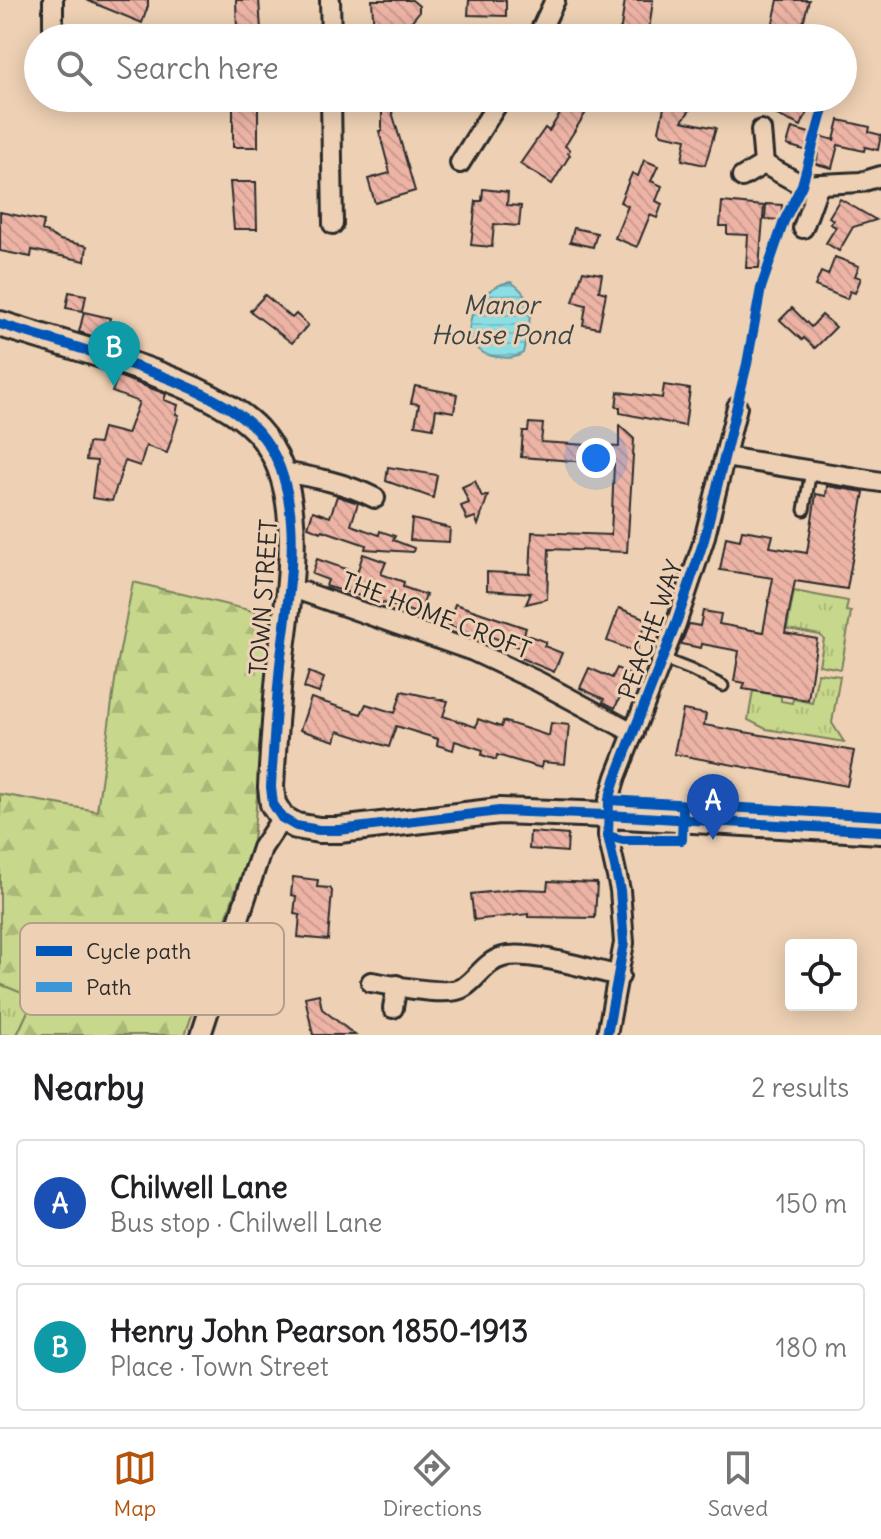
<!DOCTYPE html>
<meta charset="utf-8">
<style>
:root{--surface:#fff;--page:#f6f6f6;--text:#202124;--muted:#757577;--line:#e0e0e0;--accent:#b45309}
body{margin:0;font-family:Delius,sans-serif;background:var(--page);color:var(--text)}
.controls{position:absolute;right:24px;bottom:24px;display:grid;overflow:hidden;border-radius:8px;box-shadow:0 4px 20px #0003}
.controls button{width:72px;height:72px;display:grid;place-items:center;padding:0;border:0;border-bottom:2px solid var(--line);background:var(--surface);color:var(--text);font:40px sans-serif}
.you{position:absolute;left:596px;top:458px;width:28px;height:28px;margin:-20px;border:6px solid #fff;border-radius:50%;background:#1a73e8;box-shadow:0 0 0 12px #1a73e833}
.badge{display:grid;place-items:center;width:52px;height:52px;border-radius:50%;background:var(--accent);color:#fff;font-size:26px;font-weight:700}
.pin{position:absolute;translate:-50% -66px;filter:drop-shadow(0 2px 4px #0008)}
.pin::after{content:'';position:absolute;top:42px;width:28px;height:24px;background:inherit;clip-path:polygon(0 0,100% 0,50% 100%)}
.list{margin:0;padding:0;list-style:none}
h2{display:flex;justify-content:space-between;align-items:center;height:104px;margin:0;padding:0 32px;font-size:34px}
h2 small{font-size:26px;font-weight:400;color:var(--muted)}
.list li{display:grid;grid-template-columns:52px 1fr auto;gap:24px;align-items:center;box-sizing:border-box;height:128px;margin:0 16px 16px;padding:0 16px;border:2px solid var(--line);border-radius:8px}
.list b{display:block;font-size:30px;white-space:nowrap}
.list p{margin:0;font-size:26px;white-space:nowrap;color:var(--muted)}
.list em{font-size:26px;font-style:normal;color:var(--muted)}
.icon{flex:none;width:44px;height:44px;fill:none;stroke:currentColor;stroke-width:2;stroke-linecap:round;stroke-linejoin:round}
.map{position:relative;flex:none;width:881px;height:1035px;overflow:hidden}
.search{position:absolute;background:var(--surface);box-shadow:0 4px 20px #0003;left:24px;right:24px;top:24px;height:88px;display:flex;align-items:center;gap:20px;box-sizing:border-box;padding:0 28px;border-radius:44px;color:var(--muted);font-size:30px}
.sheet{height:392px;background:var(--surface)}
nav{display:flex;justify-content:space-around;align-items:center;box-sizing:border-box;height:112px;border-top:2px solid var(--line);background:var(--surface);font-size:22px;color:var(--muted)}
nav a{display:grid;justify-items:center;gap:4px}
nav .on{color:var(--accent)}
.map>svg:first-child{display:block}
.grass{fill:url(#grass-tufts);stroke:#79815b;stroke-width:2}
.forest{fill:url(#forest-firs);stroke:#79815b;stroke-width:2}
.water{fill:url(#water-rules);stroke:#65969b;stroke-width:2}
.building{fill:url(#building-back-hatch);stroke:#2b2b2b;stroke-width:2}
.lines{fill:none;stroke-linecap:round;stroke-linejoin:round}
.service-casing{stroke:#2b2b2b;stroke-width:15}
.minor-casing{stroke:#2b2b2b;stroke-width:24}
.tertiary-casing{stroke:#2b2b2b;stroke-width:30}
.service{stroke:#eed1b4;stroke-width:9}
.minor{stroke:#eed1b4;stroke-width:18}
.tertiary{stroke:#eed1b4;stroke-width:24}
.quiet{stroke:#3c96d7;stroke-width:8;stroke-dasharray:16 8;stroke-linecap:butt}
.cycleway-casing{stroke:#eed1b4;stroke-width:15}
.cycleway{stroke:#0057b8;stroke-width:10}
.labels{text-anchor:middle;stroke-width:6;stroke-linejoin:round;paint-order:stroke}
.street-label{font-size:24px;fill:#2b2b2b;stroke:#eed1b4}
.water-label{font-size:26px;font-style:italic;fill:#3a4647;stroke:#eed1b4}
.key{fill:#eed1b4;stroke:#b49f8b;stroke-width:2}
.key-label{font-size:22px;fill:#2b2b2b}
</style>
<div class="map">
<svg width="881" height="1035" viewBox="0 0 881 1035">
<defs>
<pattern id="grass-tufts" width="24" height="20" patternUnits="userSpaceOnUse" patternTransform="scale(2)"><rect width="24" height="20" fill="#c7d78b"/><path d="M3 7l-1-3M5 7V3M7 7l1-3M15 17l-1-3M17 17v-4M19 17l1-3" fill="none" stroke="#abb978"/></pattern>
<pattern id="forest-firs" width="22" height="20" patternUnits="userSpaceOnUse" patternTransform="scale(2)"><rect width="22" height="20" fill="#c7d78b"/><path d="M5 1l3.5 6h-7zM16 11l3.5 6h-7z" fill="#abb978"/></pattern>
<pattern id="water-rules" width="6" height="5" patternUnits="userSpaceOnUse" patternTransform="scale(2)"><rect width="6" height="5" fill="#8cdee5"/><path d="M0 2.5h6" fill="none" stroke="#79bfc5"/></pattern>
<pattern id="building-back-hatch" width="6" height="6" patternUnits="userSpaceOnUse" patternTransform="scale(2)"><rect width="6" height="6" fill="#edb4a6"/><path d="M-1 5l2 2M0 0l6 6M5-1l2 2" fill="none" stroke="#cb9b8f"/></pattern>
</defs>
<rect width="100%" height="100%" fill="#eed1b4"/>
<filter id="ink" filterUnits="userSpaceOnUse"><feTurbulence type="fractalNoise" baseFrequency=".0125" numOctaves="2"/><feDisplacementMap in="SourceGraphic" scale="16" xChannelSelector="R" yChannelSelector="G"/><feConvolveMatrix kernelMatrix="1 2 1 2 8 2 1 2 1" color-interpolation-filters="sRGB"/></filter>
<g filter="url(#ink)">
<g class="grass">
<polygon points="794,591 848,601 846,611 851,612 841,669 819,665 824,639 820,635 787,629"/>
<polygon points="818,673 840,676 832,723 844,742 766,729 748,720 753,691 781,696 781,701 792,703 793,699 812,703"/>
<polygon points="0,984 35,997 17,1035 0,1035"/>
</g>
<polygon class="forest" points="133,582 273,616 253,841 185,1035 17,1035 34,998 0,984 0,794 97,811 117,666"/>
<path class="water" d="M511,282C540,301 529,324 523,353C515,359 509,358 499,357C450,354 468,287 511,282Z"/>
<g class="building">
<polygon points="86,0 148,0 148,6 142,23"/>
<polygon points="236,0 259,0 261,30 237,31"/>
<polygon points="372,0 412,0 419,6 419,12 411,22 410,34 374,33"/>
<polygon points="469,0 506,0 506,16 468,15"/>
<polygon points="625,0 653,0 648,38 613,38 621,27"/>
<polygon points="778,0 809,0 800,35 772,27"/>
<rect x="233" y="98" width="25" height="49"/>
<polygon points="382,98 388,98 415,191 375,203 368,179 390,173 379,131 382,131"/>
<polygon points="570,98 595,98 565,146 570,150 568,153 570,155 552,184 520,164 545,128 549,131"/>
<polygon points="666,98 699,98 682,121 716,128 705,165 682,160 686,139 662,134 659,131"/>
<polygon points="771,98 813,98 801,126 766,110"/>
<polygon points="839,120 870,127 869,132 881,135 878,150 865,147 864,151 838,145 832,168 816,164 818,154 787,145 792,128 834,140"/>
<polygon points="644,160 658,166 651,181 662,186 656,201 662,204 657,218 650,215 637,247 615,238 628,206 620,202 632,173 638,176"/>
<polygon points="230,182 256,182 257,229 234,229"/>
<polygon points="483,189 508,192 507,205 521,206 519,226 494,224 492,247 471,245 476,201 482,201"/>
<polygon points="840,199 876,220 853,227 839,251 826,243 836,227 830,224 833,220 829,217"/>
<polygon points="722,202 764,206 759,268 746,268 748,235 727,234 727,226 720,226"/>
<polygon points="766,204 782,205 781,220 765,219"/>
<polygon points="0,212 44,221 42,230 60,240 87,246 85,261 32,250 31,257 0,251"/>
<polygon points="574,228 597,233 593,247 570,242"/>
<polygon points="835,257 859,266 855,276 861,278 855,293 850,291 847,299 815,286 821,272 828,275"/>
<polygon points="583,271 602,274 599,291 606,293 599,328 583,325 586,305 573,302"/>
<polygon points="69,292 86,295 83,311 66,308"/>
<polygon points="265,295 292,318 296,314 308,325 292,343 250,311"/>
<polygon points="792,308 811,327 822,315 836,327 815,348 804,338 802,340 780,320"/>
<polygon points="84,312 110,318 105,340 79,332"/>
<polygon points="118,376 166,394 164,400 178,405 176,414 179,415 167,453 146,446 140,466 125,461 112,501 92,498 97,461 86,460 88,443 99,444 103,428 127,434 139,402 112,392"/>
<polygon points="664,385 690,389 685,426 620,413 620,407 616,407 618,392 662,398"/>
<polygon points="415,386 457,394 454,412 436,409 433,428 415,425 419,404 411,403"/>
<polygon points="529,423 543,424 541,442 619,447 619,425 634,439 627,552 549,549 547,599 526,604 531,593 487,590 487,572 530,574 532,532 611,535 614,464 521,457 523,431 528,431"/>
<polygon points="388,467 437,475 433,498 386,481"/>
<polygon points="475,481 482,497 488,495 478,525 475,517 467,520 461,506 469,503 462,487"/>
<polygon points="827,486 864,492 847,589 795,581 785,633 817,639 808,700 743,689 745,683 734,681 739,651 702,644 701,648 681,644 689,624 700,626 703,611 721,614 719,624 763,632 773,578 720,570 726,537 740,540 742,530 773,535 770,547 807,553 816,494 826,496"/>
<polygon points="337,496 358,503 351,525 379,535 380,531 395,536 393,540 414,548 413,552 365,549 366,545 322,530 321,532 308,527 313,511 330,517"/>
<polygon points="412,519 450,528 449,542 410,540"/>
<polygon points="363,554 386,562 381,574 404,582 403,587 426,595 420,614 326,586 328,580 312,574 317,559 357,573"/>
<polygon points="455,604 526,628 524,634 546,642 544,646 562,653 554,672 518,657 521,648 487,635 485,641 470,636 471,633 448,625"/>
<polygon points="619,608 647,619 636,652 607,641"/>
<polygon points="589,668 612,678 617,668 630,675 615,708 603,702 604,699 580,688"/>
<polygon points="309,672 324,678 319,693 304,688"/>
<polygon points="402,691 448,701 443,716 476,727 478,719 501,727 503,721 549,736 551,723 569,725 565,764 542,762 541,768 497,755 496,760 482,755 483,750 455,741 453,750 437,745 438,739 396,726 389,747 338,731 335,741 300,730 311,698 361,714 366,704 395,713"/>
<polygon points="683,710 706,714 704,725 854,751 847,786 674,754"/>
<polygon points="530,832 568,835 567,852 529,849"/>
<polygon points="293,877 318,880 317,887 330,888 332,891 328,940 298,937 300,915 294,914 296,896 291,895"/>
<polygon points="548,881 597,883 595,918 528,917 528,914 474,920 471,894 519,889 547,890"/>
<polygon points="319,994 322,1009 355,1035 313,1035 305,997"/>
</g>
<g class="lines">
<g class="service-casing">
<g id="service">
<polyline points="804,510 811,471"/>
<polyline points="663,659 691,670 723,686"/>
</g>
</g>
<g class="minor-casing">
<g id="minor">
<polyline points="330,0 331,38"/>
<polyline points="53,26 53,0"/>
<polyline points="537,38 555,0"/>
<polyline points="331,98 333,224"/>
<polyline points="460,163 501,98"/>
<polyline points="764,164 802,185 861,182 881,176"/>
<polyline points="742,177 764,164 761,130"/>
<polyline points="803,228 819,184"/>
<polyline points="725,457 881,482"/>
<path d="M282,472C314,477 346,483 375,498"/>
<polyline points="304,592 473,651 539,682 634,733"/>
<path d="M371,982C392,985 448,998 464,987C478,978 486,961 503,957C529,950 592,970 620,976"/>
<polyline points="393,1008 397,985"/>
<polyline points="201,1035 262,848 282,818"/>
<polyline points="607,1035 624,943 620,890 608,836 609,800 616,777 676,624 704,540 737,407"/>
</g>
</g>
<g class="tertiary-casing">
<path id="tertiary" d="M0,324C68,346 210,380 257,430C311,488 288,594 280,665C276,706 273,746 271,787L273,804L282,818L296,826L319,830H339L499,811L608,815L881,831"/>
</g>
<use href="#service" class="service"/>
<use href="#minor" class="minor"/>
<use href="#tertiary" class="tertiary"/>
<polyline class="quiet" points="183,960 226,964"/>
<g class="cycleway-casing">
<g id="cycleway">
<path d="M0,324C68,346 210,380 257,430C311,488 288,594 280,665C276,706 273,746 271,787L273,804L282,818L296,826L319,830H339L499,811L608,815L881,831"/>
<polyline points="609,800 881,816"/>
<polyline points="608,836 623,840 682,840 683,808"/>
<polyline points="607,1035 624,943 620,890 608,836 609,800 616,777 676,624 704,540 747,364 761,288 784,221 802,185 826,98"/>
</g>
</g>
<use href="#cycleway" class="cycleway"/>
</g>
</g>
<g class="labels">
<g class="street-label">
<text transform="translate(264 597) rotate(-86)" y="8">TOWN STREET</text>
<text transform="translate(436 616) rotate(21)" y="8">THE HOME CROFT</text>
<text transform="translate(651 630) rotate(-70)" y="8">PEACHE WAY</text>
</g>
<g class="water-label">
<text x="501" y="314">Manor<tspan x="501" dy="30">House Pond</tspan></text>
</g>
</g>
<rect x="20" y="923" width="264" height="92" rx="12" class="key"/>
<rect x="36" y="946" width="36" height="10" fill="#0057b8"/>
<rect x="36" y="982" width="36" height="10" fill="#3c96d7"/>
<g class="key-label">
<text x="86" y="959">Cycle path</text>
<text x="86" y="995">Path</text>
</g>
</svg>
<div class="controls">
<button><svg class="icon" aria-label="locate" viewBox="0 0 24 24"><circle cx="12" cy="12" r="6"/><path d="M12 2v4M12 18v4M2 12h4M18 12h4"/></svg></button>
</div>
<div class="you"></div>
<div class="pin badge" style="left:713px;top:840px;background:#1a4fb4">A</div>
<div class="pin badge" style="left:114px;top:387px;background:#0f9aa8">B</div>
<div class="search"><svg class="icon" aria-label="search" viewBox="0 0 24 24"><circle cx="10" cy="10" r="6"/><path d="M15 15l6 6"/></svg>Search here</div>
</div>
<section class="sheet">
<h2>Nearby<small>2 results</small></h2>
<ul class="list">
<li><span class="badge" style="background:#1a4fb4">A</span><div><b>Chilwell Lane</b><p>Bus stop · Chilwell Lane</p></div><em>150 m</em></li>
<li><span class="badge" style="background:#0f9aa8">B</span><div><b>Henry John Pearson 1850-1913</b><p>Place · Town Street</p></div><em>180 m</em></li>
</ul>
</section>
<nav>
<a class="on"><svg class="icon" aria-label="map" viewBox="0 0 24 24"><path d="M3 6l6-2 6 2 6-2v14l-6 2-6-2-6 2zM9 4v14M15 6v14"/></svg>Map</a>
<a><svg class="icon" aria-label="directions" viewBox="0 0 24 24"><path d="M12 3l9 9-9 9-9-9zM9 14v-3h6M13 9l2 2-2 2"/></svg>Directions</a>
<a><svg class="icon" aria-label="saved" viewBox="0 0 24 24"><path d="M7 4h10v16l-5-4-5 4z"/></svg>Saved</a>
</nav>
